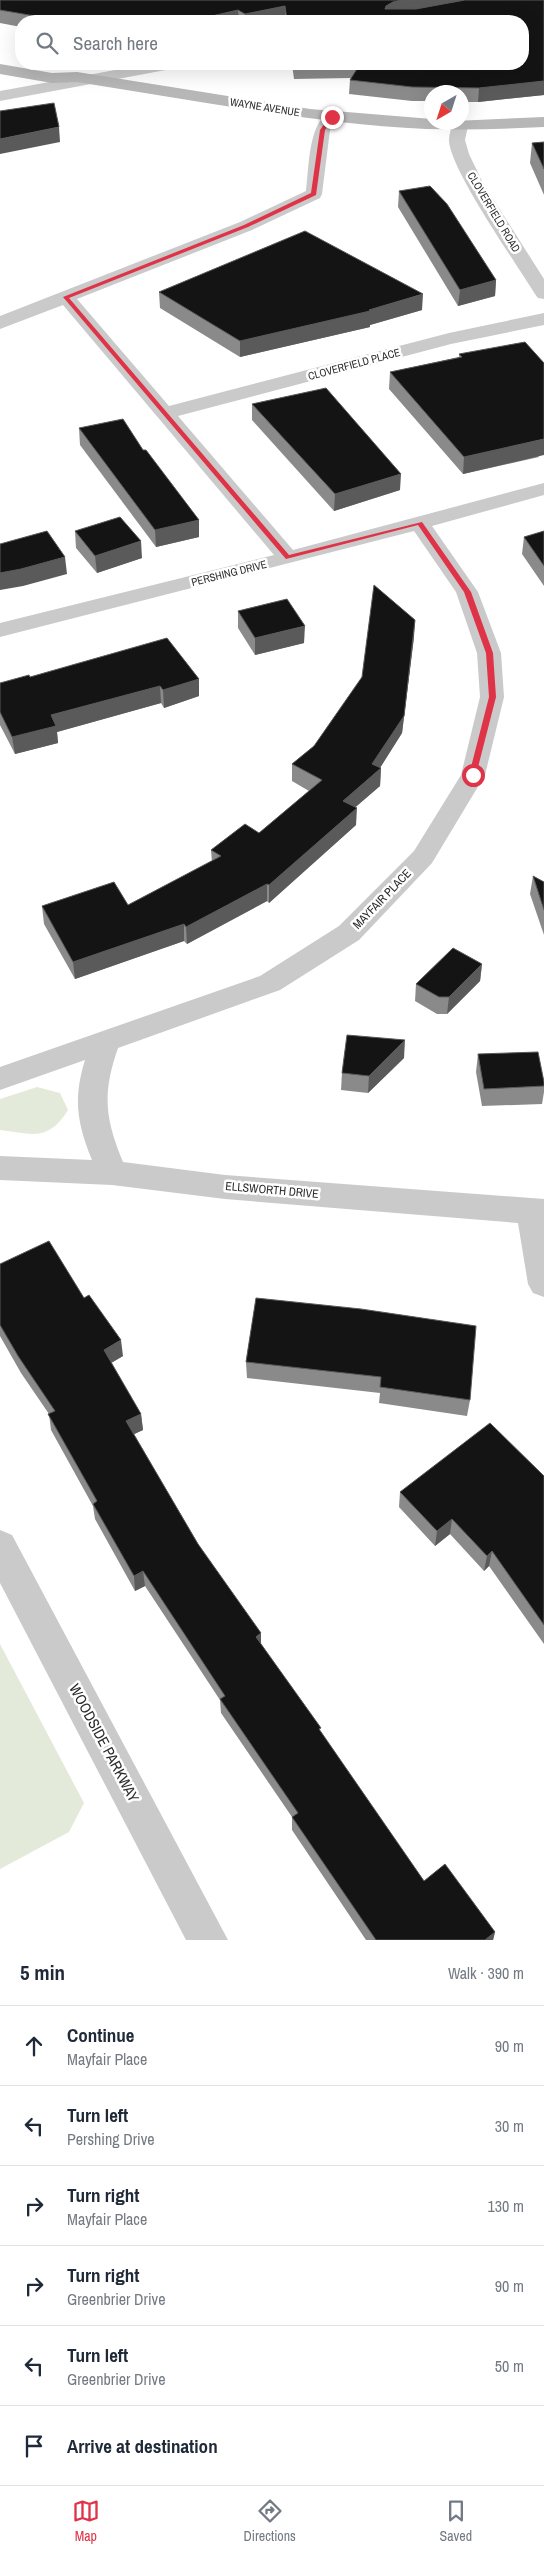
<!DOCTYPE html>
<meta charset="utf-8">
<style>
:root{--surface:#fff;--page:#f2f2f3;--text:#1f2937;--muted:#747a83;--line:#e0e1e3;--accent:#df3348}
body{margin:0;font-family:"Archivo Narrow",sans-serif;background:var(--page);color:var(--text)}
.compass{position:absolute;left:424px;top:85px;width:45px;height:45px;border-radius:50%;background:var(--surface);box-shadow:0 5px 20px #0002;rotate:219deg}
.stop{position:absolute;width:15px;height:15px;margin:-11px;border:4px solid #df3348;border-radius:50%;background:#fff}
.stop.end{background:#df3348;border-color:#fff;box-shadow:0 1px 5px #0008}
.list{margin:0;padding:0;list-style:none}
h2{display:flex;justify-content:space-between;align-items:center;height:65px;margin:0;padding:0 20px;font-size:21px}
h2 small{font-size:16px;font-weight:400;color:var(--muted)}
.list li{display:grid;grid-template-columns:32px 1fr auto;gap:15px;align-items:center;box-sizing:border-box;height:80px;padding:0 20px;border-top:1px solid var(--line)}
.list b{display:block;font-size:19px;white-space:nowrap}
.list p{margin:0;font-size:16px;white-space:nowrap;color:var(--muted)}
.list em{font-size:16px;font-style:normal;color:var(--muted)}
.icon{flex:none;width:28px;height:28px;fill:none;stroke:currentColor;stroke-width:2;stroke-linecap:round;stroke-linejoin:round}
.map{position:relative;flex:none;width:544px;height:1940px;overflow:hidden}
.search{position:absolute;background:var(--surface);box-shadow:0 5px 20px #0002;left:15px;right:15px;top:15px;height:55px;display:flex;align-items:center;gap:12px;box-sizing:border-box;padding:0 18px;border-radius:20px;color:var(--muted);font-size:19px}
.sheet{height:545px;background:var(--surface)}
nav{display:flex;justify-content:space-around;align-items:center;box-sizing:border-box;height:70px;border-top:1px solid var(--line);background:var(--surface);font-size:14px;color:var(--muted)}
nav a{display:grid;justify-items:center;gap:2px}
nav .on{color:var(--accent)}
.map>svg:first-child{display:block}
.green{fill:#e4eada}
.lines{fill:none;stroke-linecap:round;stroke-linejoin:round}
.street{fill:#cacaca;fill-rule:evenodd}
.secondary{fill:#b7b7b7;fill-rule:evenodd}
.wall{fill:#8a8a8a}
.shaded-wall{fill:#5a5a5a}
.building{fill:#141414;stroke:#5a5a5a}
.route{fill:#df3348}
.labels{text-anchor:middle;stroke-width:5;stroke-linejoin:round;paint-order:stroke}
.far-street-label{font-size:11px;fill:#2d2d2d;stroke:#fff}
.street-label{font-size:12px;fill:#2d2d2d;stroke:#fff}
.near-street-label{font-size:15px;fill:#2d2d2d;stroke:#fff}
</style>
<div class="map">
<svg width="544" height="1940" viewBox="0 0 544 1940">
<rect width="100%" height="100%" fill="#fff"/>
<g class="green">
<path d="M37,1087L60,1093L68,1110C48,1142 33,1134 0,1130V1099Z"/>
<polygon points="0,1644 84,1803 69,1832 0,1869"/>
</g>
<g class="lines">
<g class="street">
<polygon points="148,64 179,64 171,69 0,101 0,91"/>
<path d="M332,112L340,117L330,130L322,194L320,198L252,230L77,299L169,406L449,333L544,313V325L451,344L178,416L293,550L544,483V495L432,526L478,592L501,653L504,697L485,775L432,863L359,940L280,990L118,1048C102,1094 105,1118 123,1162L225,1175L544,1199V1297L533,1293L528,1284L518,1223L225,1199L112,1185L0,1180V1156L92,1160C77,1123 73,1099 85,1060L0,1090V1067L260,976L339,926L414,851L461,775L480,697L477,653L456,592L414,531L0,637V623L274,555L63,305L0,329V316L240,222L306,191C309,171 308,118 332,112Z"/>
<path d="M462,122L468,126L465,140L469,154L483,183L544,279V299L538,298L535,294C516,263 451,171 449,141C449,135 451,127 454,123Z"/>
<polygon points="0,1530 12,1535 228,1940 186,1940 0,1583"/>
</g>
<path class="secondary" d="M0,64L52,73L77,72L310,109L432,119V122L544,117V127C505,129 466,130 426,129C309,123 193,100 77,82L52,83L0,74Z"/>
</g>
<g class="wall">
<polygon points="0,0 544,0 544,95 478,102 462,102 462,92 432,92 432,101 412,101 349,94 350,80 351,78 294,79 292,64 523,64 523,21 285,21 285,19 275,21 21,21 21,27 0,23"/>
<polygon points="544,142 544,195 530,163 532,143"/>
<polygon points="399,191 496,280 495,296 458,306 398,207"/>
<polygon points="159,292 422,310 370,325 370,327 240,357 160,308"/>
<polygon points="459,354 539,457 463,474 389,389 390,372 459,357"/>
<polygon points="252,404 400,490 334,511 252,420"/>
<polygon points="79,428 143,450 199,520 199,537 156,547 80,445"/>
<polygon points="75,531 142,558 97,573 76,548"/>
<polygon points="544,531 544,586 522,554 524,537"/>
<polygon points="238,611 304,643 255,655 238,628"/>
<polygon points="414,637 402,733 380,768 381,768 380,786 355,807 356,825 269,903 267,901 187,944 184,941 75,979 44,924 42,906 128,905 212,862 211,850 259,833 309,791 292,781 292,764 314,746"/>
<polygon points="30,677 199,679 199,696 164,708 161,703 57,732 58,743 15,754 0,725 0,683"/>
<polygon points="533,876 544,882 544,935 530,894"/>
<polygon points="482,964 480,981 447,1014 437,1014 415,1001 416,984"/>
<polygon points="478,1054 544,1082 544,1092 542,1104 482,1106 476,1072"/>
<polygon points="404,1058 368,1093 341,1090 342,1073"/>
<polygon points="0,1264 84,1298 123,1356 111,1363 141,1414 143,1430 134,1434 198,1544 261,1644 321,1733 424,1881 495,1932 493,1940 366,1940 292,1830 292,1817 221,1713 220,1700 145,1586 135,1591 95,1519 93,1506 51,1430 49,1414 21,1373 0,1336"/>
<polygon points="256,1298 470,1400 467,1416 379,1403 380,1393 247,1378 246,1362"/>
<polygon points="544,1476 544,1644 489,1566 484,1571 450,1534 435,1546 399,1507 400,1492"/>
</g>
<g class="shaded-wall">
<polygon points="402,0 471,0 385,19 386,6 393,2"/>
<polygon points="285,6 285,19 275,21 245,21 245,14"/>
<polygon points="238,10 239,21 190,21"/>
<polygon points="544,81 544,95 478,102 479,88"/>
<polygon points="59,127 60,142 0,154 0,139"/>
<polygon points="496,280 495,296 458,306 460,290"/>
<polygon points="423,294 422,310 370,325 370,327 240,357 240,341 369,310"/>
<polygon points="544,439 544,455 463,474 464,457"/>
<polygon points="401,474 400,490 334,511 335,494"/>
<polygon points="199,520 199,537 156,547 155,530"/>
<polygon points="141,541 142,558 97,573 95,556"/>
<polygon points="65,557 67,574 23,586 0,590 0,573"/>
<polygon points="415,620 414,637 402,733 378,771 381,768 380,786 343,818 343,801 372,764"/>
<polygon points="305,626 304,643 255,655 255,638"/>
<polygon points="199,679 199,696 164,708 163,690"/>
<polygon points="160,686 161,703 57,732 58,743 15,754 12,737 51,715"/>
<polygon points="357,808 356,825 269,903 269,885"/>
<polygon points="267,884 267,901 187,944 186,927"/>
<polygon points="184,924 184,941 75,979 73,962"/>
<polygon points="482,964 480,981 447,1014 449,997"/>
<polygon points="405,1040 404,1058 368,1093 369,1076"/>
<polygon points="121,1340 123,1356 106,1366 104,1350"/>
<polygon points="141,1414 143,1430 128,1437 126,1421"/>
<polygon points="452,1519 450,1534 435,1546 437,1531"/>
<polygon points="492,1551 489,1566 484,1571 487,1556"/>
<polygon points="143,1571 145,1586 135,1591 134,1576"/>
<polygon points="261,1633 261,1648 256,1637"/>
<polygon points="495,1932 493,1940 485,1940"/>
</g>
<g class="building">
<polygon points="0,0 402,0 393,2 386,6 385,9 416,9 465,0 544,0 544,81 479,88 412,87 350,80 360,64 294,65 294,64 523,64 523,21 287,21 285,6 245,14 238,10 190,21 96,21 88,16 87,21 64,21 0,10"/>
<polygon points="54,103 59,127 0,139 0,111"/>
<polygon points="544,142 544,169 532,143"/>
<polygon points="430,186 447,204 496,280 460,290 399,191"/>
<polygon points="305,231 423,294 369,310 370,311 240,341 159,292"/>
<polygon points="525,342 544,363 544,439 464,457 390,372 462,357 459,354"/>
<polygon points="326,388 401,474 335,494 252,404"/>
<polygon points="123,419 143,450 146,450 199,520 155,530 79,428"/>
<polygon points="120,517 141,541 95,556 75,531"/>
<polygon points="47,531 65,557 21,569 0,573 0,544"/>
<polygon points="544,531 544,566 524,537"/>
<polygon points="374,585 415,620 404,716 372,764 381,768 343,801 357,808 269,885 267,884 186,927 184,924 73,962 42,906 114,882 128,905 221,856 211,850 245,824 259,833 322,780 292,764 314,746 362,677"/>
<polygon points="287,599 305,626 255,638 238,611"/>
<polygon points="167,638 199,679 163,690 160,686 51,715 56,726 12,737 0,712 0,683 29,675 30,677"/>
<polygon points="533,876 544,882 544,910"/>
<polygon points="453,948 482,964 449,997 439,997 416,984"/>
<polygon points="347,1035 405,1040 369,1076 342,1073"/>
<polygon points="538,1052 544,1082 544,1086 484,1089 478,1054"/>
<polygon points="49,1241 84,1298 89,1295 121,1340 104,1350 141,1414 126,1421 198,1544 261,1633 256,1637 321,1728 319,1729 424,1881 445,1864 495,1932 485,1940 376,1940 292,1817 298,1813 220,1699 225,1696 143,1571 134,1576 93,1504 97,1501 48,1414 55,1411 18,1356 0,1325 0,1264"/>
<polygon points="256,1298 361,1309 476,1326 470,1400 380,1387 381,1377 246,1362"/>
<polygon points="490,1423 544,1476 544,1625 492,1551 487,1556 452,1519 437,1531 400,1492"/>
</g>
<polygon class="route" points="330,116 334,117 325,130 316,195 248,227 69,298 289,555 422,522 471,592 493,653 496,697 476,775 473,778 469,775 489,697 486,653 464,592 418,525 286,559 63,297 244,225 311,193 320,130"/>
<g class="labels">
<g class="far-street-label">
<text transform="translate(265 107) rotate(9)" y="4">WAYNE AVENUE</text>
<text transform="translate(494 212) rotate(59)" y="4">CLOVERFIELD ROAD</text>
<text transform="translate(354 364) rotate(-15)" y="4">CLOVERFIELD PLACE</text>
<text transform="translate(229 573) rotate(-14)" y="4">PERSHING DRIVE</text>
</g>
<g class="street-label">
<text transform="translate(382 899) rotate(-46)" y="4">MAYFAIR PLACE</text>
<text transform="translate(272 1190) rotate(5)" y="4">ELLSWORTH DRIVE</text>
</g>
<g class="near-street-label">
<text transform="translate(104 1743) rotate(62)" y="5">WOODSIDE PARKWAY</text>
</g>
</g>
</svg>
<svg class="compass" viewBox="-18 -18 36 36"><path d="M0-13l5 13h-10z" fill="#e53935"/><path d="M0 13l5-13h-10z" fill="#747a83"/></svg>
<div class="stop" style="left:473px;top:775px"></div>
<div class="stop end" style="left:332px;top:117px"></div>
<div class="search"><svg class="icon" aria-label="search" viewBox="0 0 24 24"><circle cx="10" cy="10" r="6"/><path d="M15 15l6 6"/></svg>Search here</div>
</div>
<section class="sheet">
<h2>5 min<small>Walk · 390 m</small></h2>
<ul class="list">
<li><svg class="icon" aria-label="ahead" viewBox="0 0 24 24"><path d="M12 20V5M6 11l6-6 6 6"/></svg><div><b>Continue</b><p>Mayfair Place</p></div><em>90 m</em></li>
<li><svg class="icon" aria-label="left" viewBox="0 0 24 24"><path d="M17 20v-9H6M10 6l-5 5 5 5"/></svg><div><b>Turn left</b><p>Pershing Drive</p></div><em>30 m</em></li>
<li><svg class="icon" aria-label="right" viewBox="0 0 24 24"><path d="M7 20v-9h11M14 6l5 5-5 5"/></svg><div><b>Turn right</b><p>Mayfair Place</p></div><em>130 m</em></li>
<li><svg class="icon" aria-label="right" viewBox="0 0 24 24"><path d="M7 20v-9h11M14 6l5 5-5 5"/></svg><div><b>Turn right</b><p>Greenbrier Drive</p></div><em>90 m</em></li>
<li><svg class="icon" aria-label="left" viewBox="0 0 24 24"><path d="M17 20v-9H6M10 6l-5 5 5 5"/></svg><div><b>Turn left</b><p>Greenbrier Drive</p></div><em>50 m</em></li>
<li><svg class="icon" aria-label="arrive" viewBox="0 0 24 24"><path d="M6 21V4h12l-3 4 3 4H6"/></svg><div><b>Arrive at destination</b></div></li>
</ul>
</section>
<nav>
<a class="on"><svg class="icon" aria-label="map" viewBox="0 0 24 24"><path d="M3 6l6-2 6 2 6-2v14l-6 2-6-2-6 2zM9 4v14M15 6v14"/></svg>Map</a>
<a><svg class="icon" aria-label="directions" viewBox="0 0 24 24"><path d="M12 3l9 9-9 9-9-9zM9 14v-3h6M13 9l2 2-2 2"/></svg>Directions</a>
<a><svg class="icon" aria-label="saved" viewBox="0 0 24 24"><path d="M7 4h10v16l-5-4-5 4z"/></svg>Saved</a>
</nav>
